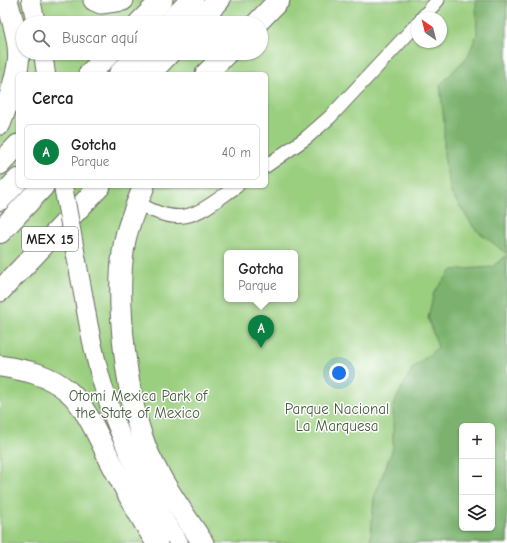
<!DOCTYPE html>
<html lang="es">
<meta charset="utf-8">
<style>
:root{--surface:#fff;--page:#f6f6f6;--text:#222;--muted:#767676;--line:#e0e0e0;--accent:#0b8043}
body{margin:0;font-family:"Comic Neue",sans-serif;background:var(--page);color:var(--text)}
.controls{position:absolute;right:12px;bottom:12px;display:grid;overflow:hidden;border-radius:6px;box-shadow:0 1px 3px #0004}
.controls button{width:36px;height:36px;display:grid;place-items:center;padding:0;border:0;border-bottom:1px solid var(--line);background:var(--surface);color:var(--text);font:20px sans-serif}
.compass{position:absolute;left:411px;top:12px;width:36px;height:36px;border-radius:50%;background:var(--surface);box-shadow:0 1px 3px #0004;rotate:325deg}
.you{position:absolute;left:339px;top:373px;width:14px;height:14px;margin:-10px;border:3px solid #fff;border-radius:50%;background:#1a73e8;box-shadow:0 0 0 6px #1a73e833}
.badge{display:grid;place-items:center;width:26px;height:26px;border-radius:50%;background:var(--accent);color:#fff;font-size:13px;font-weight:700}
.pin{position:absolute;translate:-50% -33px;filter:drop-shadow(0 1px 2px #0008)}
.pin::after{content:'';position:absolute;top:21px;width:14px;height:12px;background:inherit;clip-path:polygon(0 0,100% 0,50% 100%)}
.popup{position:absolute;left:224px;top:250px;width:74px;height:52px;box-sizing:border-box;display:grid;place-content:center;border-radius:6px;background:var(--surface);filter:drop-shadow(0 1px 3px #0005);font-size:13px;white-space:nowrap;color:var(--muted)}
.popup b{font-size:15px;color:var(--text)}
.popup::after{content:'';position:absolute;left:50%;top:100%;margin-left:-8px;border:8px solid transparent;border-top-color:var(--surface)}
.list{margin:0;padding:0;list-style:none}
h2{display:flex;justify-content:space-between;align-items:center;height:52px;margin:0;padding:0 16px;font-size:17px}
h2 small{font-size:13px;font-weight:400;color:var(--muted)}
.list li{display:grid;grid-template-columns:26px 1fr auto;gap:12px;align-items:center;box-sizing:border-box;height:56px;margin:0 8px 8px;padding:0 8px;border:1px solid var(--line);border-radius:6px}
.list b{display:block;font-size:15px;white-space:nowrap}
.list p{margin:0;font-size:13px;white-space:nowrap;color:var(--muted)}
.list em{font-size:13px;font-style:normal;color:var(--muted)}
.icon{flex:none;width:22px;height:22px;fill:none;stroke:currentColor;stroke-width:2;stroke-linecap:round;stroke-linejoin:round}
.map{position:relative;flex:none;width:507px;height:543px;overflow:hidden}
.search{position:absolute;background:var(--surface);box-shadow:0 1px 3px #0004;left:16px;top:16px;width:252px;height:44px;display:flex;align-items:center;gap:10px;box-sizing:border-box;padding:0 14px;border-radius:22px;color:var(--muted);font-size:15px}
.panel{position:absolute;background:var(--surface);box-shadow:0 1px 3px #0004;left:16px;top:72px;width:252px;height:116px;border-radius:6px}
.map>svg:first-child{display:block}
.green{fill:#9bcf80;stroke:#5c764e;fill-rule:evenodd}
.forest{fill:#7cb26e;stroke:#4c6745;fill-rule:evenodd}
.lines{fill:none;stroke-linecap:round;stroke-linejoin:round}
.minor-casing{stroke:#68665f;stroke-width:15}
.secondary-casing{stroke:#68665f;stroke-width:20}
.primary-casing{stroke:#68665f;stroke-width:23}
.motorway-casing{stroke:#68665f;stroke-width:24}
.minor{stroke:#fff;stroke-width:13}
.secondary{stroke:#fff;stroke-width:18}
.primary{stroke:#fff;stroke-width:21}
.motorway{stroke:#fff;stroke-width:22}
.secondary-bridge-casing{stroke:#68665f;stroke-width:20;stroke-linecap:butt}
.secondary-bridge{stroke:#fff;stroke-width:18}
.labels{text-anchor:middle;stroke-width:3;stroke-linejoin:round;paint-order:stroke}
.shield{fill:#fff;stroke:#606060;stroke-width:1}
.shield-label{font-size:14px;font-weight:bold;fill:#1c1c1c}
.park-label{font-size:15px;fill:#485b3f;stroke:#fff}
</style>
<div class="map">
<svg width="507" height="543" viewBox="0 0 507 543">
<rect width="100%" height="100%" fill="#fff"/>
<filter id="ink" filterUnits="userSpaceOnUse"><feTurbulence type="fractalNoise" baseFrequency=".025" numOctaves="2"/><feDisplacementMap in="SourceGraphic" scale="8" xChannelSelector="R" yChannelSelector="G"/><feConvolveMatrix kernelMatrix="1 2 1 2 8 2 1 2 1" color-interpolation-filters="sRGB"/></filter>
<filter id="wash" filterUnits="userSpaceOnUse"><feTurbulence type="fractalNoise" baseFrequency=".012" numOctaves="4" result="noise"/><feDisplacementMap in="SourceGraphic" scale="16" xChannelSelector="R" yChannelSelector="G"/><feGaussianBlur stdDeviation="0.9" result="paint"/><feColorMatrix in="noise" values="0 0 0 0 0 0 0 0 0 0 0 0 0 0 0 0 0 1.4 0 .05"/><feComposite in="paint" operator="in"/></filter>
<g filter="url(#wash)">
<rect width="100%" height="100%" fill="#f5efdc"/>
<path class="green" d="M0,0H507V543H0ZM417,18H441V42H417ZM23,23H261V53H23ZM18,74H266V186H18ZM227,253H295V299H227ZM462,426H492V528H462Z"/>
<g class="forest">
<polygon points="476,0 507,0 507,254 475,229 451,193 444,157 444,122 440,85 468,56 477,34"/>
<path d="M507,255V543H370L374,498L393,448V405L412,369L438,347L428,318L434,292L452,270L492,267ZM462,426H492V528H462Z"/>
</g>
</g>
<g filter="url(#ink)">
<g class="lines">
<g class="minor-casing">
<g id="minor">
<polyline points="422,18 438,0"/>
<polyline points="266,166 306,138 330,117 417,24"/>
<path d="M138,203C184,230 198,213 237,186"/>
</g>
</g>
<g class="secondary-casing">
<g id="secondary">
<polyline points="31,0 36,23"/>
<polyline points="43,53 46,74"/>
<path d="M84,299C89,329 95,360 104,389C121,444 148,496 179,543"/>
</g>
</g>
<g class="primary-casing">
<g id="primary">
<polyline points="94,0 101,3 123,0"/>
<polyline points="139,23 162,0"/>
<polyline points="257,23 279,0"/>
<polyline points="89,74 110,53"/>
<polyline points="206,74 227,53"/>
<path d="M0,124C7,105 15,85 18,64C21,43 12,20 7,0"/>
<polyline points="0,164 18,145"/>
<path d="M144,186C137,203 129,222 125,240C114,296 126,404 149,455C164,487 184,514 203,543"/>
<polyline points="0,291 100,186"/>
<path d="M0,366C25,370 48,374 68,391C85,405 99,438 109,458C124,487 139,516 157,543"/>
</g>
</g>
<g class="motorway-casing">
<g id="motorway">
<polyline points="169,23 192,0"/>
<polyline points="197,23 219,0"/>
<polyline points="120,74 140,53"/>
<polyline points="149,74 169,53"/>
<polyline points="0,199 18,180"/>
<polyline points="0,232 43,186"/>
</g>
</g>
<use href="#minor" class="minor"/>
<use href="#secondary" class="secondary"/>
<use href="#primary" class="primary"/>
<use href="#motorway" class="motorway"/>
<g class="secondary-bridge-casing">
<polyline id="secondary-bridge" points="63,186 84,299"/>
</g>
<use href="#secondary-bridge" class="secondary-bridge"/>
</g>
</g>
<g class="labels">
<rect class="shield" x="22" y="227" width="56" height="24" rx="3"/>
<g class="shield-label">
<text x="50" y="244">MEX 15</text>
</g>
<g class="park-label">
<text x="138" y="401">Otomi Mexica Park of<tspan x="138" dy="17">the State of Mexico</tspan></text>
<text x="337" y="414">Parque Nacional<tspan x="337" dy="17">La Marquesa</tspan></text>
</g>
</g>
</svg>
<div class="controls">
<button>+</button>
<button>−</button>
<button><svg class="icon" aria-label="layers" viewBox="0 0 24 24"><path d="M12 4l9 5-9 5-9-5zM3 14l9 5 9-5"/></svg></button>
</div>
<svg class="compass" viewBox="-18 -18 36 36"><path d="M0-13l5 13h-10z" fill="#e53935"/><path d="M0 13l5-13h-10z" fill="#767676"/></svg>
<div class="you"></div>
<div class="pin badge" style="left:261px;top:348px">A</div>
<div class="popup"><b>Gotcha</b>Parque</div>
<div class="search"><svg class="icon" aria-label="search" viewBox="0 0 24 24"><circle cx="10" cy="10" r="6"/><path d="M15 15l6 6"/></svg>Buscar aquí</div>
<section class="panel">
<h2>Cerca<small></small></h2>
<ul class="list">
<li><span class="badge">A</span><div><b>Gotcha</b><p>Parque</p></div><em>40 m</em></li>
</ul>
</section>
</div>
